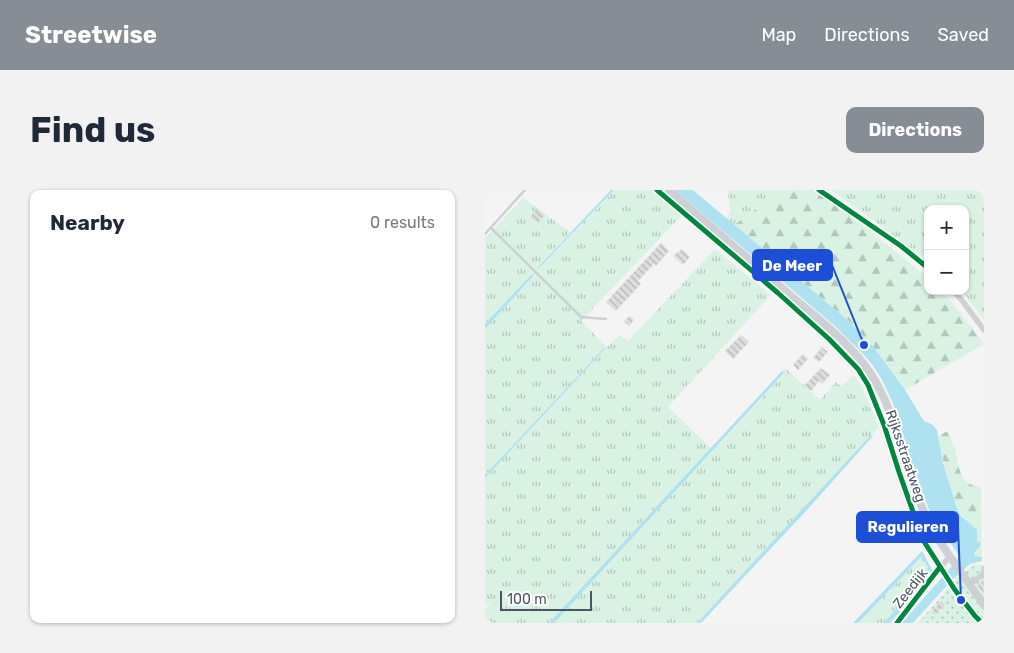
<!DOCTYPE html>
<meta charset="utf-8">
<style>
:root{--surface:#fff;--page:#f2f2f3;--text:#1f2937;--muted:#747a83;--line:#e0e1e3;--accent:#868d94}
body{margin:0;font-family:Rubik,sans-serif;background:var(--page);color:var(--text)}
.controls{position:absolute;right:15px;top:15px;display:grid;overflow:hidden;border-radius:10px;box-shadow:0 1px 4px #0004}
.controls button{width:45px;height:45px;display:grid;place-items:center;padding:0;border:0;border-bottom:1px solid var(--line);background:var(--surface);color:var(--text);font:25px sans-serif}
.scale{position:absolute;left:15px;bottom:12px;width:92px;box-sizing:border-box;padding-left:5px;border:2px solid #4a5661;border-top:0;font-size:14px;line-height:18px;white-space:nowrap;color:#4a5661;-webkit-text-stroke:4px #fff;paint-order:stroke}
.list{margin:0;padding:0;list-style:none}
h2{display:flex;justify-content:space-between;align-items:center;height:65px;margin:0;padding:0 20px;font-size:21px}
h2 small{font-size:16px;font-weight:400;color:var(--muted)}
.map{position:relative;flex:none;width:499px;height:433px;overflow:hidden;border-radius:10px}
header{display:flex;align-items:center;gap:30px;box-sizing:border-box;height:70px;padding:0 25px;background:var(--accent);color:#fff}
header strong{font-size:24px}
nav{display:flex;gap:28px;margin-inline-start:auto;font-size:18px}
.intro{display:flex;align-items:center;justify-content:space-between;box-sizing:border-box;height:120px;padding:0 30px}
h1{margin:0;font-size:35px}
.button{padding:12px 22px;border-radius:10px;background:var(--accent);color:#fff;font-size:18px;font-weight:700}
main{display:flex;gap:30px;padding:0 30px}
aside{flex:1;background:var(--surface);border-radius:10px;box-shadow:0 1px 4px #0004}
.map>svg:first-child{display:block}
.grass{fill:url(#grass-tufts)}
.forest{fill:url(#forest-firs)}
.park{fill:url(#park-dots)}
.water{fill:#aee2f0}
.building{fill:url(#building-back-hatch);stroke:#e5e6e7}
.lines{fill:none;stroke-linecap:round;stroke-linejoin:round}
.lane{stroke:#ced0d2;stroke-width:2.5}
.street{stroke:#ced0d2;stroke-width:5.5}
.secondary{stroke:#ced0d4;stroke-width:8}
.cycleway-casing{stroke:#fff;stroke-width:8}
.cycleway{stroke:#00873e;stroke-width:5}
.labels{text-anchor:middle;stroke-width:4;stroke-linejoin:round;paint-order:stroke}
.street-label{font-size:14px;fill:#4a5661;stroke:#fff}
.leader{fill:none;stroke:#1d4ed8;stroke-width:2}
.callout-dot{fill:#1d4ed8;stroke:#fff;stroke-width:2}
.callout{fill:#1d4ed8;stroke:#1d4ed8;stroke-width:2}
.callout-label{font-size:15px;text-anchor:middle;font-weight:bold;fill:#fff}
</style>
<header>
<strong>Streetwise</strong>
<nav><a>Map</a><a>Directions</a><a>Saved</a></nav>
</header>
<div class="intro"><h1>Find us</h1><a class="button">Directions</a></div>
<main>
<aside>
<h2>Nearby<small>0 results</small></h2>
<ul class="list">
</ul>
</aside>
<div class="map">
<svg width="499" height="433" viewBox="0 0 499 433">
<defs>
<pattern id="grass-tufts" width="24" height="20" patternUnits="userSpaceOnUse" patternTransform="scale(1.25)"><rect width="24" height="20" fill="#d9f2e3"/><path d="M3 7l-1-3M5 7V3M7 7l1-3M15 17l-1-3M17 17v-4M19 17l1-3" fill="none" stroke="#b2c7bb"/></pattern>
<pattern id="forest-firs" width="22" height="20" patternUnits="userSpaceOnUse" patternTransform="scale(1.25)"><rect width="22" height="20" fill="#d9f2e3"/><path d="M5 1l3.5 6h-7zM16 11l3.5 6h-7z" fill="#b2c7bb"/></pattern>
<pattern id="park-dots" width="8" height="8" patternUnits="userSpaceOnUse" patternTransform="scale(1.25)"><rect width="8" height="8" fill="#d9f2e3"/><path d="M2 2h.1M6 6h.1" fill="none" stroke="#b2c7bb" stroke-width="1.8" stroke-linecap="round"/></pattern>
<pattern id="building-back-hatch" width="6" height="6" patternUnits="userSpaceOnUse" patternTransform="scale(1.25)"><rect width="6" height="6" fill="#ddddde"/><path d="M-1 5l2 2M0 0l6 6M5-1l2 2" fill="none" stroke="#b5b6b7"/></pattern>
</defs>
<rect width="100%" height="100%" fill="#f4f4f4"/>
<g class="grass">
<polygon points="130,0 166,0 196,26 96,131 121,156 0,285 0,139 49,85 47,84 0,134 0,48 38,8 85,42 52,77 53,79"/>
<polygon points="242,0 297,0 249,35 241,28 246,21"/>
<polygon points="346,0 499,0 499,130 477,101 480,101 480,19 443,19 443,70"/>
<polygon points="230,59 286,105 183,217 226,258 64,433 2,433 0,432 0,420 7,410 0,416 0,288 122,157 135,145 143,151"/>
<polygon points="300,178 335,210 351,192 356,196 369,185 378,199 394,237 212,433 69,433 299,184 297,181"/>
<polygon points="437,366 443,378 424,404 399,433 373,433"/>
</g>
<g class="forest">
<polygon points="297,0 328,0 372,30 443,88 443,101 457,101 470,116 499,154 420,200 391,160 365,132 249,35"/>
<path d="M462,241C465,246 467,252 469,257C475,275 472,295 496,297L497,367L491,366L489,364L496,353L492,352L481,331L471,316L465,302L453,247Z"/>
</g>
<polygon class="park" points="490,374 499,375 499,433 433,433 473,387"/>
<g class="water">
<polygon points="126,0 129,0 53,79 52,78"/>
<polygon points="190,0 208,0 365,132 391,160 420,200 439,231 448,235 452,240 458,273 471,316 476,326 492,340 492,351 496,353 495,356 490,362 489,364 491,366 497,367 497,371 485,374 466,391 428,433 417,433 473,369 473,364 446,324 433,293 408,213 396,188 389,177 378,164 351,137"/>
<polygon points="47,84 49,85 0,139 0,134"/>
<polygon points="121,156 120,159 0,288 0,285"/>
<polygon points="297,181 299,183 69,433 64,433"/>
<polygon points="386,245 388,246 321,321 216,433 212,433"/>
<polygon points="437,361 447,380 425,410 405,433 399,433 424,404 443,378 437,366 373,433 368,433"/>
</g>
<g class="building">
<polygon points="51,19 60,25 53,33 45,27"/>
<polygon points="176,53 184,61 171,76 169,74 153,91 156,94 131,121 121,112"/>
<polygon points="197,59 205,67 198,75 188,66"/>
<polygon points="144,126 149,130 144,136 139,132"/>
<polygon points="256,145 264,152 248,169 240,161"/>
<polygon points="337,157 343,162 334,172 328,168"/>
<polygon points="318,164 323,169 313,180 308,175"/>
<polygon points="336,178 345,185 337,194 334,191 326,201 319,196"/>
<polygon points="499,389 499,405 492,395"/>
<polygon points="456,411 460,415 450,425 446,422"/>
</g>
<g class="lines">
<g class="lane">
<polyline points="6,38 96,127 121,129"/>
<polyline points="0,44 40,0"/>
</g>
<g class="street">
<polyline points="334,0 416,56 443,78"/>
<polyline points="468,101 476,109 499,140"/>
<polyline points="485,394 497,385 499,380"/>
<polyline points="412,433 464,367"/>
</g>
<path class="secondary" d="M184,0C224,35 265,70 305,105C332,128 363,151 384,181C410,219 419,272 436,315C451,352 477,382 499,415"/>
<g class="cycleway-casing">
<g id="cycleway">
<polyline points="172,0 293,103 344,149 373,179 383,195 399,235 414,282 438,350 470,400 490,426 497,433"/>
<polyline points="334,0 416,56 443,78"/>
<polyline points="412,433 455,377"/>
</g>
</g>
<use href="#cycleway" class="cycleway"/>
</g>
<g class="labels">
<g class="street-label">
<text transform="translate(421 266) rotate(71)" y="5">Rijksstraatweg</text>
<text transform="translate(425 398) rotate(-52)" y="5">Zeedijk</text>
</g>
</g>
<path class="leader" d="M379 155L347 75M476 410L473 337"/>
<g class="callout-dot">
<circle cx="379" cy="155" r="5"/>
<circle cx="476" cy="410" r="5"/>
</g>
<g class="callout">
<rect x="268" y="60" width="79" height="30" rx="5"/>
<rect x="372" y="322" width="101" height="30" rx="5"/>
</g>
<g class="callout-label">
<text x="307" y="81">De Meer</text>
<text x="423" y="342">Regulieren</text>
</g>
</svg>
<div class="controls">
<button>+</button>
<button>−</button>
</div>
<div class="scale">100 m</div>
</div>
</main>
